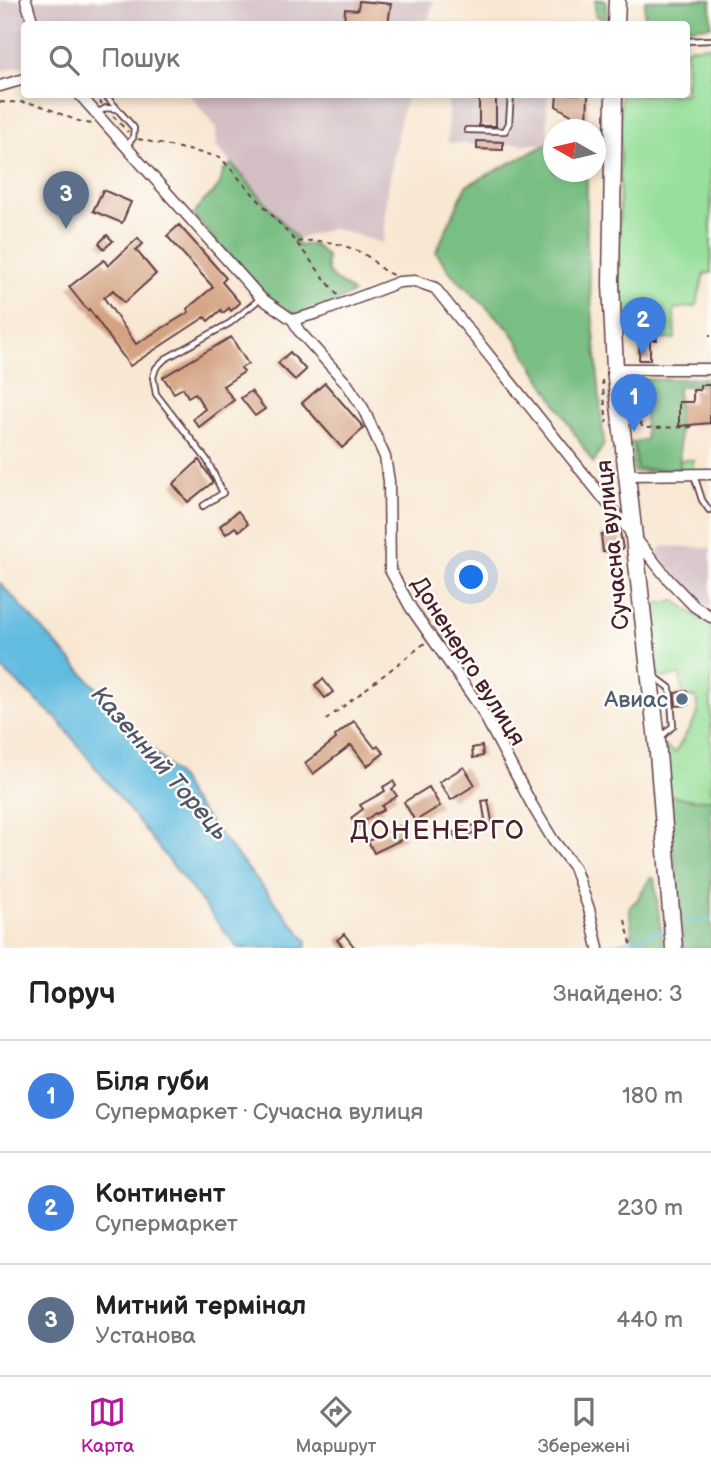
<!DOCTYPE html>
<html lang="uk">
<meta charset="utf-8">
<style>
:root{--surface:#fff;--page:#f2f2f2;--text:#222;--muted:#767676;--line:#e0e0e0;--accent:#b5179e}
body{margin:0;font-family:"Balsamiq Sans",sans-serif;background:var(--page);color:var(--text)}
.compass{position:absolute;left:543px;top:119px;width:63px;height:63px;border-radius:50%;background:var(--surface);box-shadow:0 4px 10px #0003;rotate:278deg}
.you{position:absolute;left:472px;top:578px;width:24px;height:24px;margin:-18px;border:5px solid #fff;border-radius:50%;background:#1a73e8;box-shadow:0 0 0 10px #1a73e833}
.badge{display:grid;place-items:center;width:46px;height:46px;border-radius:50%;background:var(--accent);color:#fff;font-size:23px;font-weight:700}
.pin{position:absolute;translate:-50% -58px;filter:drop-shadow(0 2px 4px #0008)}
.pin::after{content:'';position:absolute;top:37px;width:24px;height:21px;background:inherit;clip-path:polygon(0 0,100% 0,50% 100%)}
.list{margin:0;padding:0;list-style:none}
h2{display:flex;justify-content:space-between;align-items:center;height:91px;margin:0;padding:0 28px;font-size:30px}
h2 small{font-size:23px;font-weight:400;color:var(--muted)}
.list li{display:grid;grid-template-columns:46px 1fr auto;gap:21px;align-items:center;box-sizing:border-box;height:112px;padding:0 28px;border-top:2px solid var(--line)}
.list b{display:block;font-size:26px;white-space:nowrap}
.list p{margin:0;font-size:23px;white-space:nowrap;color:var(--muted)}
.list em{font-size:23px;font-style:normal;color:var(--muted)}
.icon{flex:none;width:38px;height:38px;fill:none;stroke:currentColor;stroke-width:2;stroke-linecap:round;stroke-linejoin:round}
.map{position:relative;flex:none;width:711px;height:948px;overflow:hidden}
.search{position:absolute;background:var(--surface);box-shadow:0 4px 10px #0003;left:21px;right:21px;top:21px;height:77px;display:flex;align-items:center;gap:18px;box-sizing:border-box;padding:0 24px;border-radius:7px;color:var(--muted);font-size:26px}
.sheet{height:427px;background:var(--surface)}
nav{display:flex;justify-content:space-around;align-items:center;box-sizing:border-box;height:98px;border-top:2px solid var(--line);background:var(--surface);font-size:19px;color:var(--muted)}
nav a{display:grid;justify-items:center;gap:4px}
nav .on{color:var(--accent)}
.map>svg:first-child{display:block}
.industrial{fill:#d2bec3}
.green{fill:#97df9a;stroke:#707f62;stroke-width:2}
.forest{fill:#79be82;stroke:#626e56;stroke-width:2}
.water{fill:#62bce0;stroke:#566e86;stroke-width:2}
.lines{fill:none;stroke-linecap:round;stroke-linejoin:round}
.stream{stroke:#62bce0;stroke-width:2.5}
.building{fill:#d4a383}
.service-casing{stroke:#643d44;stroke-width:8}
.minor-casing{stroke:#643d44;stroke-width:13}
.primary-casing{stroke:#643d44;stroke-width:19}
.path{stroke:#643d44;stroke-width:2;stroke-dasharray:5 5;stroke-linecap:butt}
.service{stroke:#fff;stroke-width:4.5}
.minor{stroke:#fff;stroke-width:10}
.primary{stroke:#fff;stroke-width:16}
.service-dot{fill:#5c6f8a;stroke:#fdfcf7;stroke-width:2.5}
.labels{text-anchor:middle;stroke-width:5;stroke-linejoin:round;paint-order:stroke}
.street-label{font-size:23px;fill:#4a1f2b;stroke:#fdfcf7}
.service-label{font-size:23px;fill:#4e5e75;stroke:#fdfcf7;text-anchor:end}
.water-label{font-size:24px;font-style:italic;fill:#52566a;stroke:#fdfcf7}
.quarter-label{font-size:26px;letter-spacing:2px;fill:#4a1f2b;stroke:#fdfcf7}
</style>
<div class="map">
<svg width="711" height="948" viewBox="0 0 711 948">
<rect width="100%" height="100%" fill="#fdfcf7"/>
<filter id="ink" filterUnits="userSpaceOnUse"><feTurbulence type="fractalNoise" baseFrequency=".0143" numOctaves="2"/><feDisplacementMap in="SourceGraphic" scale="14" xChannelSelector="R" yChannelSelector="G"/><feConvolveMatrix kernelMatrix="1 2 1 2 8 2 1 2 1" color-interpolation-filters="sRGB"/></filter>
<filter id="wash" filterUnits="userSpaceOnUse"><feTurbulence type="fractalNoise" baseFrequency=".00686" numOctaves="4" result="noise"/><feDisplacementMap in="SourceGraphic" scale="28" xChannelSelector="R" yChannelSelector="G"/><feGaussianBlur stdDeviation="1.57" result="paint"/><feColorMatrix in="noise" values="0 0 0 0 0 0 0 0 0 0 0 0 0 0 0 0 0 1.4 0 .05"/><feComposite in="paint" operator="in"/></filter>
<g filter="url(#wash)">
<rect width="100%" height="100%" fill="#f8e7d2"/>
<g class="industrial">
<polygon points="0,0 434,0 427,24 24,24 24,66 0,71"/>
<polygon points="190,95 407,95 400,121 386,199 383,243 333,228 297,239 217,147 216,128"/>
<polygon points="448,95 547,95 548,144 504,144 503,150 477,149 477,144 448,143"/>
<polygon points="663,546 711,548 711,608 696,599 657,553"/>
</g>
<g class="green">
<polygon points="711,46 711,273 704,274 696,306 674,309 675,339 659,339 659,332 618,334 621,95 686,94 687,48"/>
<polygon points="634,442 637,469 680,468 680,460 693,460 693,471 634,472 629,443"/>
<polygon points="675,601 711,626 711,799 695,800 667,795 664,746 675,753 698,714 696,697 684,697 680,675 663,678 655,672 645,605"/>
</g>
<g class="forest">
<polygon points="595,0 606,0 606,21 595,15"/>
<polygon points="645,0 711,0 711,26 687,28 686,24 644,24"/>
<polygon points="553,141 554,172 587,172 587,253 604,444 593,463 511,331 451,273 436,252 466,186"/>
<path d="M232,164L297,239L296,242L298,246C312,241 317,246 327,257C323,281 342,280 353,293C337,300 316,314 298,314C270,314 214,238 194,215C203,194 220,197 223,171Z"/>
<polygon points="711,378 711,385 678,386 680,469 637,469 634,442 646,440 645,414 636,414 636,408 631,408 629,392 632,380"/>
<polygon points="667,795 695,800 711,799 711,948 684,948"/>
<polygon points="650,878 654,878 663,946 661,948 634,948 629,907 637,900"/>
</g>
<polygon class="water" points="0,583 181,780 189,797 307,941 306,948 238,948 58,720 0,667"/>
<g class="lines">
<g class="stream">
<polyline points="677,926 706,918 711,920"/>
<polyline points="602,948 667,929"/>
</g>
</g>
<g id="blocks">
<g class="building">
<polygon points="359,1 391,4 388,24 344,24 345,9 358,10"/>
<rect x="479" y="94" width="17" height="32"/>
<polygon points="557,94 588,94 587,124 556,106"/>
<polygon points="477,141 503,142 503,150 477,149"/>
<polygon points="103,190 131,202 122,223 93,211"/>
<polygon points="179,225 226,278 222,282 240,303 231,311 229,308 223,313 221,310 208,321 205,317 130,366 89,309 88,311 69,287 104,260 108,266 138,238 143,244 136,250 156,274 124,303 113,290 104,298 136,344 189,312 187,309 213,287 167,236"/>
<polygon points="107,235 113,241 104,249 99,243"/>
<polygon points="656,333 657,340 650,340 650,360 639,360 640,334"/>
<polygon points="231,337 248,364 241,368 244,372 223,386 234,400 199,427 193,419 205,409 195,393 188,397 183,388 174,393 163,377"/>
<polygon points="290,352 306,370 295,380 278,363"/>
<polygon points="325,383 364,428 342,448 302,403"/>
<polygon points="700,385 710,385 710,423 679,426 679,402 693,402 693,390 700,390"/>
<polygon points="251,391 265,409 255,416 241,398"/>
<polygon points="199,460 213,482 188,502 173,484"/>
<polygon points="238,511 248,524 239,531 235,527 226,534 220,526"/>
<polygon points="620,532 623,549 603,552 601,535"/>
<polygon points="323,679 333,692 325,698 315,685"/>
<polygon points="687,691 688,705 676,706 675,693"/>
<polygon points="354,721 375,748 378,746 384,753 367,766 351,745 313,774 305,763 336,739 335,736"/>
<polygon points="482,746 483,756 473,758 472,748"/>
<polygon points="464,767 475,785 451,800 439,782"/>
<polygon points="393,781 396,786 392,789 397,796 382,806 384,810 376,814 375,813 357,827 351,818 363,809 360,805 385,791 383,787"/>
<polygon points="429,787 440,806 415,821 404,802"/>
<polygon points="488,800 493,826 475,829 476,831 458,842 453,833 470,822 473,826 485,819 482,801"/>
<polygon points="399,826 405,838 374,853 368,841"/>
<polygon points="344,934 355,948 344,948 337,940"/>
</g>
</g>
</g>
<g filter="url(#ink)">
<use href="#blocks" fill-opacity="0" stroke="#643d44" stroke-width="2"/>
<g class="lines">
<g class="service-casing">
<g id="service">
<polyline points="686,41 711,40"/>
<polyline points="107,97 134,128 133,138 127,145"/>
<polyline points="97,113 106,108 117,109"/>
<polyline points="467,130 505,131 509,123 511,94"/>
<polyline points="694,475 702,500 709,510"/>
<polyline points="203,506 223,493 207,460 156,394 153,377 156,368 165,359 230,323 261,298"/>
<polyline points="654,676 670,688 673,726 660,738"/>
</g>
</g>
<g class="minor-casing">
<g id="minor">
<polyline points="26,0 33,24"/>
<polyline points="0,86 24,79"/>
<polyline points="79,94 261,298 293,320 321,312 399,282 415,281 435,288 668,579 694,606 711,617"/>
<polyline points="293,320 299,331 347,384 363,408 385,457 389,481 390,570 411,608 480,707 532,805 553,840 574,867 589,909 598,948"/>
<polyline points="615,369 711,369"/>
<polyline points="627,475 711,474"/>
</g>
</g>
<g class="primary-casing">
<g id="primary">
<polyline points="616,24 617,0"/>
<polyline points="614,94 611,284 615,369 657,741 674,948"/>
</g>
</g>
<g class="path">
<polyline points="93,94 102,104"/>
<path d="M0,102C11,103 23,101 34,104C55,109 72,122 93,124"/>
<polyline points="113,116 128,132"/>
<polyline points="138,139 220,157 296,242 339,297"/>
<path d="M297,242C321,238 346,244 367,256C377,263 381,272 394,275"/>
<polyline points="709,335 711,335"/>
<polyline points="602,380 607,423"/>
<polyline points="633,419 638,418 643,428 693,427"/>
<polyline points="326,720 425,643"/>
<polyline points="625,920 632,948"/>
</g>
<use href="#service" class="service"/>
<use href="#minor" class="minor"/>
<use href="#primary" class="primary"/>
</g>
</g>
<circle class="service-dot" cx="682" cy="699" r="7"/>
<g class="labels">
<g class="street-label">
<text transform="translate(612 545) rotate(-96)" y="8">Сучасна вулиця</text>
<text transform="translate(469 661) rotate(58)" y="8">Доненерго вулиця</text>
</g>
<g class="service-label">
<text x="668" y="707">Авиас</text>
</g>
<g class="water-label">
<text transform="translate(160 763) rotate(49)" y="8">Казенний Торець</text>
</g>
<g class="quarter-label">
<text x="438" y="839">ДОНЕНЕРГО</text>
</g>
</g>
</svg>
<svg class="compass" viewBox="-18 -18 36 36"><path d="M0-13l5 13h-10z" fill="#e53935"/><path d="M0 13l5-13h-10z" fill="#767676"/></svg>
<div class="you"></div>
<div class="pin badge" style="left:634px;top:432px;background:#3f7fe0">1</div>
<div class="pin badge" style="left:643px;top:355px;background:#3f7fe0">2</div>
<div class="pin badge" style="left:66px;top:229px;background:#5c6f8a">3</div>
<div class="search"><svg class="icon" aria-label="search" viewBox="0 0 24 24"><circle cx="10" cy="10" r="6"/><path d="M15 15l6 6"/></svg>Пошук</div>
</div>
<section class="sheet">
<h2>Поруч<small>Знайдено: 3</small></h2>
<ul class="list">
<li><span class="badge" style="background:#3f7fe0">1</span><div><b>Біля губи</b><p>Супермаркет · Сучасна вулиця</p></div><em>180 m</em></li>
<li><span class="badge" style="background:#3f7fe0">2</span><div><b>Континент</b><p>Супермаркет</p></div><em>230 m</em></li>
<li><span class="badge" style="background:#5c6f8a">3</span><div><b>Митний термінал</b><p>Установа</p></div><em>440 m</em></li>
</ul>
</section>
<nav>
<a class="on"><svg class="icon" aria-label="map" viewBox="0 0 24 24"><path d="M3 6l6-2 6 2 6-2v14l-6 2-6-2-6 2zM9 4v14M15 6v14"/></svg>Карта</a>
<a><svg class="icon" aria-label="directions" viewBox="0 0 24 24"><path d="M12 3l9 9-9 9-9-9zM9 14v-3h6M13 9l2 2-2 2"/></svg>Маршрут</a>
<a><svg class="icon" aria-label="saved" viewBox="0 0 24 24"><path d="M7 4h10v16l-5-4-5 4z"/></svg>Збережені</a>
</nav>
